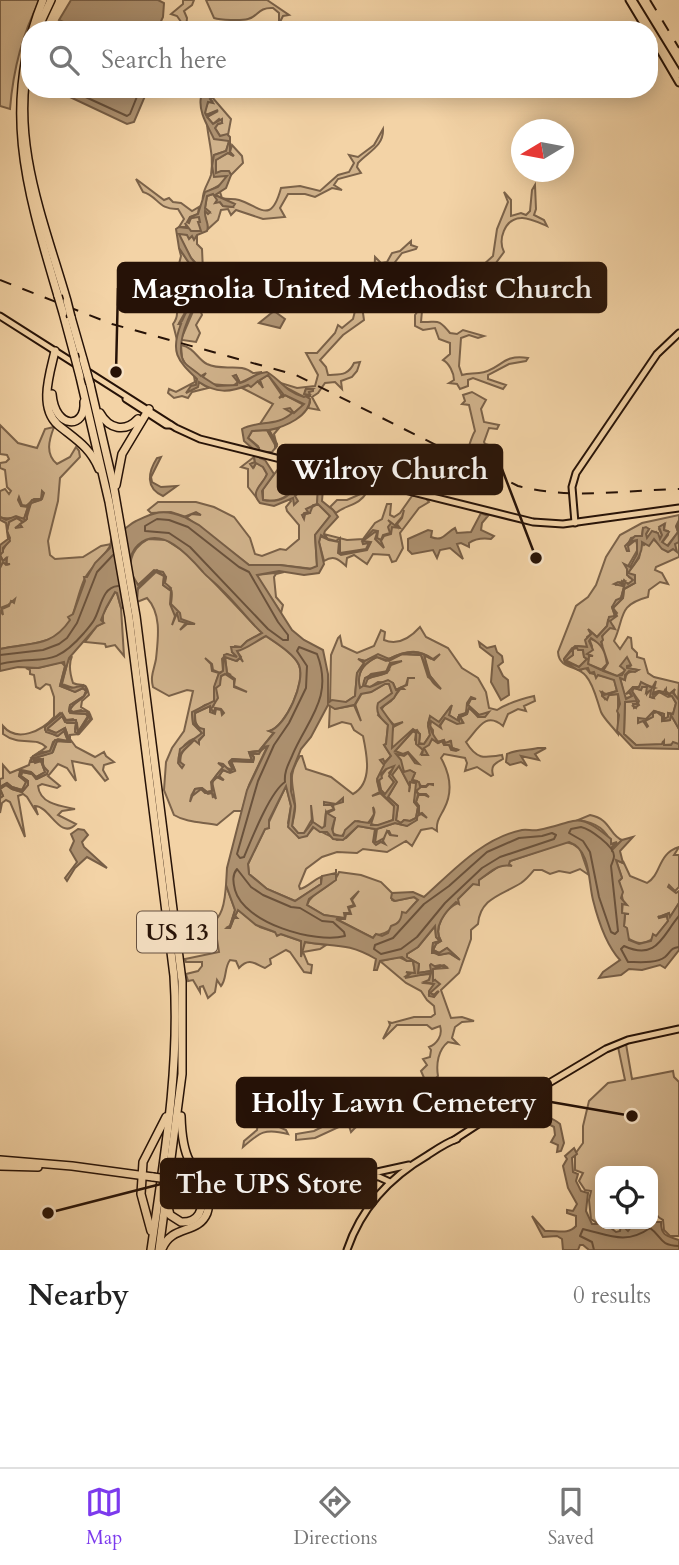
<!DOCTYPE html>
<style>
:root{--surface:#fff;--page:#f6f6f6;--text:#222;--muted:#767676;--line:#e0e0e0;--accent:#7c3aed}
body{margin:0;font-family:Cardo,serif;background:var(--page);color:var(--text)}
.controls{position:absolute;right:21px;bottom:21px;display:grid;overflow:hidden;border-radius:14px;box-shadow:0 4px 18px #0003}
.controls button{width:63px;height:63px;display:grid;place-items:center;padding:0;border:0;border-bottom:2px solid var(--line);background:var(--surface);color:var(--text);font:35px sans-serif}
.compass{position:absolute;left:511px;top:119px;width:63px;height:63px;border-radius:50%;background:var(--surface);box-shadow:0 4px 18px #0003;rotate:260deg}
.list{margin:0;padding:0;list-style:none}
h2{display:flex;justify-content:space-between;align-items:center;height:91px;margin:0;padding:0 28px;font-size:30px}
h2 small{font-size:23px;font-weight:400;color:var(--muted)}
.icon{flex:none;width:38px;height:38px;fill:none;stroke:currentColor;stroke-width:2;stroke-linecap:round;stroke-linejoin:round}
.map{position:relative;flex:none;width:679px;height:1250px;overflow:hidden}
.search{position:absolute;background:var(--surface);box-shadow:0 4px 18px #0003;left:21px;right:21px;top:21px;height:77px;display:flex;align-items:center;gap:18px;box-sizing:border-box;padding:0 24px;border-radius:28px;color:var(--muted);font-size:26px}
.sheet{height:217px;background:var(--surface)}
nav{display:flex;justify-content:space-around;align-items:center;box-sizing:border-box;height:98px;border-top:2px solid var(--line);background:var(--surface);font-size:19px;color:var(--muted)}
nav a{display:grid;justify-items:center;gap:4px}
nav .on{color:var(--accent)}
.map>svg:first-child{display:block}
.green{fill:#d0b28b;stroke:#7b6249;stroke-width:2}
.water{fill:#ad9170;stroke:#775e46;stroke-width:2;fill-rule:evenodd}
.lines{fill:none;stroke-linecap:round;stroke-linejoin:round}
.shore{stroke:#6a523c;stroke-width:2}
.major-casing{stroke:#261207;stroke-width:9}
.highway-casing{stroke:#261207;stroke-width:10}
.major{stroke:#f3d3a6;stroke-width:5}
.highway{stroke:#f3d3a6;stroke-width:7}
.rail{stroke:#261207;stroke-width:2;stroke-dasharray:12 12;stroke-linecap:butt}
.highway-bridge-casing{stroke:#261207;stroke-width:10;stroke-linecap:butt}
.highway-bridge{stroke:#f3d3a6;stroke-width:7}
.labels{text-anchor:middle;stroke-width:5;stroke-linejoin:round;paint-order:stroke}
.shield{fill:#f7e2c5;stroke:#655040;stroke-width:2}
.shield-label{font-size:24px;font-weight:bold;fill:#261207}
.leader{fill:none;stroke:#261207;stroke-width:2.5}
.callout-dot{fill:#261207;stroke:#f7e2c5;stroke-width:2.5}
.callout{fill:#261207;stroke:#261207;stroke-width:2.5}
.callout-label{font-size:28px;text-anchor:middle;font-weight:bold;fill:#fff}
</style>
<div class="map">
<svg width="679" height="1250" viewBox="0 0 679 1250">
<rect width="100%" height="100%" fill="#f3d3a6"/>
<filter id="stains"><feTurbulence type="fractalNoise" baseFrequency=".00286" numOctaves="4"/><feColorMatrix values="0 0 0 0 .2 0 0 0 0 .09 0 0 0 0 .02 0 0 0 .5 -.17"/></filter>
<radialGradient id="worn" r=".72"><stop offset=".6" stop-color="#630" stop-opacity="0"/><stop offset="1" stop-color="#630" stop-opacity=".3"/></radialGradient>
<g class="green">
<path d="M0,0H40C22,34 13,71 10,109L0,106Z"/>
<polygon points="183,0 194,0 192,5 184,11 187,18 186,29 177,16 171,14 183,4"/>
<path d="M206,0H267L289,15L283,16L279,24V13L273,8C258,7 258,17 248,19C241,21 220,20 214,18Z"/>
<path d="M212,97L231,119L228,135L220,136L215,128L218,124L222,123L219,119L213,124L207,117L218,111L206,115C203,109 207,107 208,102L212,101L210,99Z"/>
<path d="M207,125L216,138L228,140L229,142L226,151L214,155L212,172L227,175L226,180C219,188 210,188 203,196C204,188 209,182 211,175C214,157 209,143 207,125Z"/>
<path d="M383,129C384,146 368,152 358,163L357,167L361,173L338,179L334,185L342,190L332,188L315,197L305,194H288L280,208L285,217L263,219L236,210L231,215L228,209L221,210L218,220L208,229L204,211L209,212L205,208L207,196L213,194L223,206L233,207L230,202L215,195L220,192L222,198C228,200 233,198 239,200C261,207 271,225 281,188L300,186L320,191L338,175L349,172L354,163L349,155L358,157L374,145Z"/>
<polygon points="232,145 242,156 243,163 231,175 230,173 216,173 216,160 228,153 233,156 230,152"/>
<path d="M136,179L164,200L169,198L173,202L181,203L192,211L199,207L198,214L190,217L188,223L191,218L199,216L201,231H191L187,227H179L184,219L178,209C158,210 158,196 143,192Z"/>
<path d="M535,185L536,209L534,215L544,220L547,226C540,223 528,217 521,218C504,219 498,240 504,252L487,275L439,295L422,311L421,322C438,323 437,317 450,333L457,334L463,330L484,336L478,338L469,335L461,338L459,366L462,375C469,373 472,374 479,373C500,371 502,353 528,358L526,361L509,364L488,375V379L506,385L503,389L473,378L468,380V386L460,389L457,384L449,383L454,380C454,373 449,363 443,360L450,354V343L439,339L435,328L423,330L415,326V315L428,297L446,283L463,280L472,275L493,256L497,229L508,202L504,192L511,200V216L521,213L526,215L530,211L532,190Z"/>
<polygon points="181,233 194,237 197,235 197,244 202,249 203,271 191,258 179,236"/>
<path d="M411,241V245L417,247L416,249L402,253L392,266C372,266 378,285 361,294L358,293L353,283L349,282L355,281L361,287C372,282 375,268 375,257L381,263L387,262L392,253L400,251Z"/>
<path d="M179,248L197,275L195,277H199L203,283L191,299L189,295L181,294L189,296L191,302L179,323L181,324L177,340L173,324C187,306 161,290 154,275L155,273L175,290L180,288L184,280L178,268L181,256Z"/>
<polygon points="197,302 202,315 196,325 200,333 196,342 182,340 182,337"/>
<path d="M357,303L362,306L364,320L343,335L320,360L326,367L328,375C340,374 348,376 354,363L360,362L357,371L352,377L341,381L342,389L335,382L325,383L318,393L312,397L319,410L308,408L310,402L307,397L310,396L309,392L313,389H306L305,391L309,395L304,397L281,385V383L297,388L315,386L318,375L306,353H317L335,333L338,325L342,328L353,319Z"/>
<path d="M181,345C195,348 197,359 207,364C224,372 240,362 253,373L262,372L240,383L236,375L234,376L238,382L233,386L211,384L186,365L182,358Z"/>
<path d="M268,375L283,397L285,395L304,405C290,416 279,426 260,424L273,404L242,388L258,381L259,383L260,380Z"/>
<polygon points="194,376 197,379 196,385 191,386 189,391 199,382 208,388 192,392 188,398 182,396 174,398 168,393 169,389 176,392 195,382"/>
<path d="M472,392L486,400L481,409L484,422L499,425L497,429L489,428L484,442L485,444L496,447L497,452L482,450L477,462L434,492L429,494L421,490L425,481L443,470L440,463L449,467C453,464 459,461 463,458C469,451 470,439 475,431L469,405L462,404L465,401L463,395Z"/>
<path d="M0,425L18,443L37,448L45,429L54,427C49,440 45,454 57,464L70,457L76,447L79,451L80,457L60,478L58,501L48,541L50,555L55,559L83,557L101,546L111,544C106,556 92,565 85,578C80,588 77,602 73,614C61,647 30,642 0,649V610L3,615L2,609L9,606L11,601L14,603L15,599L8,605L0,608V564L3,562L7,564L6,558L3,561L0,555L10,538L7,531L9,522L15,517L23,522L26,520L31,503L41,500L43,494L41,499H34L26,506L28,507L24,519C12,515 9,521 0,517V491L5,489L9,494L11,491L7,487L5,470L0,468V463L6,462L9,459L7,455L0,454Z"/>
<polygon points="279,428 274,434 277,446 272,452 260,452 258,446 248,438 252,431 267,430 275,445 277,444 269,430"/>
<path d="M254,457L255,462L251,464L254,467L256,463L263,467L267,474C264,483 256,486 256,497L248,487V469L241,467Z"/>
<path d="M279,468L286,477H306C294,491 283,504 263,500V489Z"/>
<polygon points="312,478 316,479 319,486 317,504 307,509 309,512 304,513 303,518 305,514 310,513 309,509 318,504 330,516 315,535 317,566 314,569 280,565 249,565 186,517 171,512 151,513 148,510 158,502 196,502 214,507 234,517 250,538 255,554 262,556 280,549 286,550 299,539 299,525 287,511 286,507 291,501 289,499 301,492"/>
<path d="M365,492H367C359,506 347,504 336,513L330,507L337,500H347Z"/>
<path d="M412,496H424L429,502L419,508L400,533L403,548L396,561L392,562L389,555L373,554L367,564L354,555L347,558L346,566C338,559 334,555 324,561L319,542L320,536L327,539L324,534L347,540L363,539L375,523L382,519L387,504H391L390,515L394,517L400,513Z"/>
<path d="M679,515V529L676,526L678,532L667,546L662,543L668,535V531L664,530L665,524L659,529L662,535L660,539L656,532L647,539L646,534L649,529L643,528L642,536L631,538C629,542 626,547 627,551L628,546L636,540L638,549L627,568L629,577L634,580L628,584L622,581V584L620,582L615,585L625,583L621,598L612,607L615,616L608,620L607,626L597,637L589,630L591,634L587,637L588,647L578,646L572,648L564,659L565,662L581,670L585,667L590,673L614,679L617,691L606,694L601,692L605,699L609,695L618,694V734C613,727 604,719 601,712C597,701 594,685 586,676C578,665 559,670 558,652L576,606L588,597L596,585L606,557L620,535L642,523Z"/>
<path d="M148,539L166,540L186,553L262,633L247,641L241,647L235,646L232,652L236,655V658L227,654L222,659L223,671L219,673L214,689V703L205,705L192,714L193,724L202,733L198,738C185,739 174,756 181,767C178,751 185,751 194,740L199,741L204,735V730C195,727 195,721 195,713L210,706V708L213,707L216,699V688L219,685L221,676L225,674L231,675L227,673L225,657L237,661L241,657L236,650L266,636C276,643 294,653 299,665C306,682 286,725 270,731L274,732L259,751L249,752L252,761L233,759L229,763L233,770L223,767C216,776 211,779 212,791L207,792L202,788L195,789L191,796L201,789L208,794L212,793L213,798L212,782L217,777L223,780L219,776L223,770L228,772L235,770L231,761L253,762L254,757L251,753L257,754L268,745L249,785L242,811H234L217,825C203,822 187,823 174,815L164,790L166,762L172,748L184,731L193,691L187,690L169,696L153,687C150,676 154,670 156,659C158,639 162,614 147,598L137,602V590L156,572L164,576L163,585L170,590L171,588L164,583L166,577L157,570L138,585L134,579V586C128,566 128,550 148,539Z"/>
<path d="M653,539L668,552L673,549L676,542H679V557L656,567L655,570L662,573L668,584L660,582L649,590L648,597C617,605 625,618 614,641L620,649L628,637L631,638L632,648L637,653V657L644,659L648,673L654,677L679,683L678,701L673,691L669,694L665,690L664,693L659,691L653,693L652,689L655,688L641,683L639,687H633L629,692L632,697L625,698L620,678L625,680C626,670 631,673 638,670L627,668V666H630L626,659L622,665L625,671L617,676L588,664L589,656L587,653L592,646L589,638L602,644C600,636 605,629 614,626H611L610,621L617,613L613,608L623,598L624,589L635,583L628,573L639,558L642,542L644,545Z"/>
<polygon points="284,572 276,574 274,577 276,597 283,605 281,613 256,575"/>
<polygon points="115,592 117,593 121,608 124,656 115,645 106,647 105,644 85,642 97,626 103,623 103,614"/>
<path d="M420,627L426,637L448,648L462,668L478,678L486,692L489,708L497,710C508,703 521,699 534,696L535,701L524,706L526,711L518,709L508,714L503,726C485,710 477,731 466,742C477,760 484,758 502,755L503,759C496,763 490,765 493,775L491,776L477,767L465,771L467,763L465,758L444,754L441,758C450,774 453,792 444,809C440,817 436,821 437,831L432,828L421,830L412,846L406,841L387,852L363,849L357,853L337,852L322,857L306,869L299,886L300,889C308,887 313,880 321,877V884L295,901L267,889L249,874L248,864L265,829L269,828L268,824L286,786L291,806L288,823L299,838L309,833L314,827C322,834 327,833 337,840L346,838L358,826L375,829V832L376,829L395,823L403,825L405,821L410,822L404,825L407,826L417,819L419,806L416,802L419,794L416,791L421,786L417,781L412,780L415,773L411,771L404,772L395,751L413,731L416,733L415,740L423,750L421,754L426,753L423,748L432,739L438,743L442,741L446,745H449L451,750L456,751L458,750L452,748L450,741L445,744L444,740L438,742L433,737V730L430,726L431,721L440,726L445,718L463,722L460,717L467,714L469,707L478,717L485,714L479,715L468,705L466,713L458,717V721L449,715L451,706L439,722L430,717L428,723L430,735L424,744L419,743L420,735L417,730C405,733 403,743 392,748L391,735L394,725L382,712L381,708L391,701L402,687L396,690L393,683L378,682L370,687L365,686V681C372,674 381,678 388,671L371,674L364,681L363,687L360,688C356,673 363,663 377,657L386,661L402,654L421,655L428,677L434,681L428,673L424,655L431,659C419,647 402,652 389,659L376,656L365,661L361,660L364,663L357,673L355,696L346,702L330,703L331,655L338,638L340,636L342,646L357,653L374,646L381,630L385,632L384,640C398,646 411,637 420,627Z"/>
<polygon points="576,647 583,650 584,657 587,659 579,667 565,660 573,655 573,649"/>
<path d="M72,656C68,665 70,674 73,683C83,688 85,679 89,695L82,701L81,707L89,712L92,719L79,734L70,735V739L76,747L95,757L104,752L106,756L114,762L104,765L103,770L108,779L105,781L92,765L72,761L76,781L67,768L58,764L48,776L60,786L57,788L42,784L38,786C40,804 60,806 75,809L62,811L58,815L76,824C60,841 50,806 35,806L38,815L27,797L23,794L18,796L25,837L10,802L6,800L2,803L0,813V798L3,796L0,789L6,785L12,789L22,792L28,785V781L21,776L22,772L32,774L37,779L47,774L41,759H33L53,752L57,741L70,742L65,728L56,733L47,729L62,716L67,723H76L75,729L78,734L90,719V717L81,710L73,712L70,710C73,701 84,700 87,690L83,685L76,689L62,684L68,660Z"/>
<path d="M61,662L65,666L60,686L75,692L83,688L86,691L84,696L70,705L69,711L70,713L86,714L88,717L78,732L77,723L73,719L66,720L60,713L45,727V730L57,736L64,731L68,741L58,739L53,742L50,751L38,753L31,758L35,763L41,761L45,772L36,777L32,773L20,771L19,776L27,782L22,790L12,787L7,783L0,787V779L3,778V765L10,773L29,765C31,753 38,755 46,747C36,736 20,747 3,734V726C17,743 42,731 54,717V697L50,685L46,684L40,689L36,687L34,675L30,674V670L26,668H38Z"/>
<path d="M385,684H389L392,693L378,715L388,725L386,744L384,745L391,756L384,763V769L377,781L380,793L395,807L393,820L378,826L371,824V819L367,824L358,821L353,823L341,837L332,833L335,818L328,816L326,812L324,828H321L311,821L304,833H298L292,826C293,819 296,811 295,804C293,783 287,776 300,756H302L306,769L331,777L353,794C373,783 367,755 363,736L354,730L351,724L342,722L329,727L330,704L335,709L355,705L362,693L371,692Z"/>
<polygon points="642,687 647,687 647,694 651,689 651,697 653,698 659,692 668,697 672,696 676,703 673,714 668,713 668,717 663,720 664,714 654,711 652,713 657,712 662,716 662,721 670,720 671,715 679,729 679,744 664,745 663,741 662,745 636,745 624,734 625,702 636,701 638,704 633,706 636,708 639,701 632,691 634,688 641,690"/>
<polygon points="393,757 399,762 389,773 394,782 385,795 381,790 379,779 388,767 386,764"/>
<polygon points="399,766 410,786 410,782 416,783 418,787 414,802 418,807 416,818 410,821 404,820 401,823 396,820 398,806 388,797 396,783 392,775"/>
<path d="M590,815C611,819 609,835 622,840L613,850L612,847L615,844H611C607,829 593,822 578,820Z"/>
<path d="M566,842L579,846L589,875L580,869L570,873L559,871L550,874L542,870H534C530,875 527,879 521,883C502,895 480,898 478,924L471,930V939L459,973L441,990L451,1018L462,1017L474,1021L462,1022L455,1027L452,1038L458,1044L448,1042C438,1050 436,1064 438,1076L433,1081L421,1102V1115C405,1098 384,1102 369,1117C363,1123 357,1125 351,1132L349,1126L343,1125L315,1138L296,1140V1134L314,1131L338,1119L344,1120L361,1114L363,1108L372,1104L375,1099L373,1089L367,1085L370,1084L381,1097C385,1096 389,1094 393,1094C414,1091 410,1104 425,1080L421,1071L427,1065L423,1059L430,1057L431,1050L429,1047C437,1044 443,1035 440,1026L432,1029L427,1025H397L383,1039L390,1025L389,1022L392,1023L414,1017H431L435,1014L434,1006L427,1000L421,991L406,983L380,961L399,957L407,961H413L415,973H407H410L406,976L431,974L429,980L424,983L434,984L429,994L434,997L438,991L434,995L430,993L436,982L435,980L432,982L433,969L446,968L440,965L431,967V971L418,973L419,964L407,957V954L418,947L435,926L436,937L440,941L433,943L432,952L439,955L449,953L459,959L447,948L439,953L433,950L436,944L441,941C433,928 445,908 458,903V899L473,884H478L479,880L504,863L508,865L510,861Z"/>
<path d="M679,847L674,855H679V887L675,891L669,885L668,887L676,893L679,891V903L670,917L669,913L659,917L667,916L668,921L656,936L654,935L651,940C640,946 636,942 627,938L626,929L624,926L625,916L622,913L623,901L619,881L622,878L616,860L623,863V861L630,876L647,883C662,874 657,854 679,847Z"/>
<path d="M339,872L361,875L381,882L392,893V900L394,901L414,897L418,900C405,912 393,936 375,935L373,938L336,919L341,918L324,915L307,905C311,891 334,888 339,872Z"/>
<path d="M226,885L235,910L230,926L227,928H230L234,918H237L235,916L238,910L260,927L301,941V952L305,942L326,945L320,949L303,952L308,964L312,965L311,973L304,972L290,952L286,950L270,959L271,964L265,968C256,965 250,956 239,968L236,961L230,960C224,968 227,979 221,986L217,980L215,992L208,998L203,986L200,987V992L193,980L188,981L186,974L198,971L202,966V962H186L185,959L219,952L217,939L210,928C213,921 217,920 220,914C225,905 225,895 226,885Z"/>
<path d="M626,1044L632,1079L673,1071L674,1077L679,1082V1236H670L664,1230L663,1220C647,1213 653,1186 653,1171H600V1221L597,1223L591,1219L589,1200L591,1191L585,1190L579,1181L583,1173L575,1170V1154L583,1143V1126L589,1101L608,1083L625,1080L618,1047Z"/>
<path d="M258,1121L266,1127L275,1125L286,1130L288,1134C265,1128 260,1132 243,1147L244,1141L257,1130Z"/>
</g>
<g class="water">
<polygon points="71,0 158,0 164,3 163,17 157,30 81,30 59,20"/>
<polygon points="53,89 148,89 134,122 127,124"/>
<path d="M215,89H220V92L210,99L213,103L208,102L205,113L206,115L218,110L207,117L213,124L222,119V123L218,124L215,128L220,136L227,134L230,137V152L234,156L228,153L216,160V173L221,171H229L231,175L226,188L215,195L235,204L233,207L223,206L220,202L215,203L217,200L213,194L207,196L205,208L210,212L208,214L205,211C204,220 210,223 207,231L197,235L194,240L192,236L189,239L187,235L179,234L191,258L209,280C198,298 172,341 184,362C188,367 196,371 201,376L206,373L203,377L217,386L237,385L238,382L233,376L236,375L240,383C250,380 255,373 267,372C282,381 283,390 304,397L309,395L304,394L306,389H313V391L309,392L310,396L307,397L310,399C310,416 285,427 269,430L277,444L275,449V443L267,430L252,431L248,438L259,448L260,458L265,460L274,474L262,491L263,500C297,507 298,469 319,477L323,489L322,501L333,510L338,517L325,531L324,534L328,539L336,541L340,538V553L366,549L369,543L363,544L362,541L373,530L378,531L377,538L381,540L383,535L390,533L388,527L391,523L388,520L397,527L396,524L402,517L404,510L402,518L397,524L400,528L392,527L391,534L384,536L381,541L384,548L375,539L377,533L375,532L363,541L371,542L367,550L341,555L338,553L339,542L329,540L321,535L319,542L324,564L319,573L304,575L279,571L257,575L292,630L304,640L323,650L328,674V703L332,700L346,702L355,696L357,673L364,663L358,659L365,661L378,654L389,659C404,651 419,649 433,659L440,654L434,660L424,655L430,676L441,689C427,682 427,667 421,655L402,654L389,661L377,657C364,663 356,673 360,688L363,686L365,678L371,675L386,672L390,663L402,661L391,665L387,673L368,678L365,686L370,687L388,680L393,683L396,690L406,685L408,678H415H408L407,685L402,687L404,689H399L394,698L381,708L393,725L403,722L393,727L392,748L413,729L420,734L419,744H424L430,735L428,726L430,716L439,722L452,705L449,715L459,721V715L466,713L467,703L471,697L476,699H471L468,705L479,715L489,712L485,717H479L469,708L467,714L460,717L463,723L457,724L445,718L440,725L441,728L431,721C428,728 434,736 438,742L444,740L445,743L451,741L452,748L459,750H452L449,745H444L442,741L438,743L432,739L429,745L424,748L428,755H422L423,750L416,744V733L413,731L395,751L403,754L408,752L419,764L415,763L408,753L404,756L396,754L401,760L404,772L410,770L415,773L412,780L419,782L420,786H426L428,784H433V785L429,784L426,787H421L416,791L418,794H426L429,797L425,795H418L416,802L419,806V814L422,813L427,818L421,814L417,816V820L407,826L395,823L377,829L375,843L384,838L387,831H389L391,835L398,836L390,835L387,831L383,841L385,844L381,842L376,845L373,842L375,829L358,826L343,840L333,839L327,832H320L313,827L307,836L299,838L288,827L291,806L286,786L269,820V828L265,829L248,864L249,874L267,889L295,901L321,884L322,876L336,873V869V880L309,899L307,905L324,915L345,918L344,913H350L348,907L354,905L351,899L359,891L352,900L355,906L349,908L351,914H346L345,919H336L373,938L376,934L382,936L388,933L391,926C398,924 401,921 402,912L406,913L418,900L414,897L395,901L391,898L392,893L413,892L424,897C452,872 482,838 522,830C527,829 532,831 538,830C577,823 576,809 611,839V844L617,842L612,847V850L622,840L633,837L620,851L623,863L616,860L622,878L619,881L623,892L621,898L627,905L622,904V913L629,914H625L624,926L627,928L629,940L639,944L651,941L653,934L656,936L668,921L667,916L659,918L658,916L659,917L669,913L670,917L679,903V950L665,968L660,965L642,970L629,969L621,975L599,978L603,972L620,960C606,945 598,920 593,900C588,880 591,850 569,842L510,861L509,864L512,866C498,863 491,872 479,880V885L473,884L458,899L459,904L456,902C445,912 432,928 441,941L436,944L433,950L439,953L447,948L460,960L449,953L439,955L436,953H432L433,943L440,941L436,937L435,926L418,947L407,954V957L419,964L418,973L431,971L430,965L431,964L436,967L444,965L448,968L443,966L433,969V981L435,980L440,984L430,993L434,995L439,991L434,997L429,996V991L434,984L424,982L429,980L431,973L405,978L410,974L406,972L415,973L413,961H407L402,957L380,961L377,970H374L376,959C347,942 334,947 305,942L301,957V941L281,934L277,936L275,932L256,925L238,910L235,916L237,918H234L230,928H226L230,926L235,910L226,885L227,868L247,790L268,746L263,747L259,754L251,753L254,758L253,762L231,761L235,771L230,773L223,770L219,776L224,780L217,777L212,782L216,799L212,793H205L201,789L191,797L190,802L195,789L202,788L207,792L212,791L211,782L223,767L218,763L223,764L230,771L233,769L229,762L232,759L252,760L249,752L259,751L274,733L269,731C286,727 306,681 299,665C294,654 276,643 266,636C258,640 245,650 237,651L243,662L240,658L236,661L225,657L227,673L235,679L234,686L247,692L234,687V680L225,674L221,676L220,685L216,688L218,698L211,709L214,712L215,708L221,709L224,713L222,715L221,710L216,709L215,714L210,712V706L195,713V722L199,728L204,729V735L199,740V744L194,740C187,749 179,749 180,762L184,765L182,768L178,763L180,749L202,733L193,723L192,712L214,701V687L219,673L212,671L211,664L205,658L212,664L213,670L220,673L223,671L224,655L227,654L237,657L232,652L231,647H241L247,641L262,633C248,620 236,603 222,590C217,584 207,577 203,572C189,556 161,524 138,545C126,556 130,573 134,586V578L138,585L154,570L163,572L166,577L165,583C174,589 172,594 171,604L180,613L181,619L195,624H187L180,630L186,623L179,621L177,613L172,625L175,616L170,604L171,591L163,585L164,576L158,572H154L138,588L137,602L131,607L121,608L117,593L115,592L106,608L101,620L104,623L97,626L69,658L62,682V685C76,691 75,685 85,686L87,690C85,701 74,700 70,710L73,712L86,711L90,715L78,734L75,732L76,723L65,722L62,716L48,728V730L56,733L65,728L70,742L57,741L52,753L34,758V761L43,759V766L48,771L47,774L36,779L32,774L22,772L21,776L28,781V785L22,792L12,789L6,785L0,789L3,796L0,798V787L7,783L12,787L22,790L26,782L19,776L21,770L31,772L36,777L45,772L41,761L31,762L33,756L50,751L55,740L68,741L64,731L58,736L46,732L45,727L62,713L66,720H76L78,732L88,716L86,714L72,713L69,711L70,705L84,696L86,691L83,688L75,692L60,686L65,667L64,662L38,668L18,667L0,671V649C31,642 51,648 70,620L68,617L73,614L85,581L84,577H87L95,563L110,548L112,535C124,533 127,525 136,521C153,513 163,508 184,517L196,512L201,515L192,514L186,518L199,525L249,565H280L310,569L317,566L315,535L330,516L318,504L313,505L310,513L305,514L304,519L302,515L308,512L306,509L317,504L318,482L314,479L310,480L295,496L298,501L294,505L293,498L274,506L260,503C249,491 263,485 267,474L263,467L256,463L253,468L250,464L255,462L252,448L244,441L242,429C258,420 277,427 292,413L285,409L290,408L294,413L304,404L285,395L279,398L283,394L268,375L260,380L263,388L258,381L251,387L248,385C229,393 216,393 199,382L198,387L186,393L191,386L196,385L197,379C177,360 170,352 181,324H179L182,321L191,302L189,296L177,295L172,291L189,295L191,299L203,283L199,277L195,279L197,275L179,248L176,229L179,227L187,228L185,223L191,231H201L198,222H200L199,217L191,218L189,223L187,222L190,217L198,214L205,192L218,187L227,176L214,177L212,166L214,155L226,151L229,141L214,139C208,126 198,112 201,97L215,92ZM385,684H389L392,693L378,703C375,714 381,718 388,725L386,744L384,745L391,756L385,763L383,759L380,760L384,765L377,779L380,792L372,796L381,793L394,806L393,820L378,825H371C372,818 377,813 373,807L374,814L369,823L355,821L345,830L343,836L334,835L332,829L335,818L327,813L334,810L333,805L343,802V798L336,804L324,802V805H331L334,809L326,812L325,826L322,828L313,822L311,805L312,823L304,833H298L292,826L295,806L291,791V774L301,749L311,737L328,705L335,709L354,705L361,721L355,704L361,694L371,692ZM394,766L389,776L394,782L385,794L381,790L378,781L382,778L381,774L386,769ZM399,766L410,787L409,792L410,782L416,783L414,802L418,807L416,818L410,821L404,820L401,823L396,820L398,806L388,797L397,782L392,775Z"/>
<polygon points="274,311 285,319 280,328 259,323"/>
<path d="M161,457L151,477L152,482L161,487L177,486L163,496C145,488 148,472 157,458Z"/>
<polygon points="42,491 44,493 42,499 31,503 27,513 27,519 20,524 22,527 15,528 23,522 17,518 9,522 7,531 10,541 3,548 3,552 0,555 3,561 7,558 6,564 10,564 6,565 3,562 0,568 0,545 8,539 6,523 0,520 0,517 6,520 16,516 24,519 28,507 21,506 18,500 19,497 22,505 28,506 32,500 41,499"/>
<path d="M481,513L488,516L482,523L481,530L494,536L491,539C483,538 476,538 469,543V547L461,543L457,544L463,559L450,548L440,550L437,558L433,550L412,554L408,550V539L428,530L432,531L431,537C444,542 445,533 455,528L457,533L471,532Z"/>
<path d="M678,522L679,542L675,544L677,552L673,549L668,552L662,549L654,539L649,546L642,542C643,554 635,563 628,573L635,575V583L624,589L623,598L613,608L617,616L610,621L615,629L610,628L602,636L603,640L601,642L608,663L603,671L617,676L622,675L625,670L620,666L627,657L631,665L627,666V668L638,670L635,672L629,671L625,675V680L620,678L626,699L632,696L630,692L626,694L633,687H639L641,682L652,688L656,681L653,693L659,691L664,692L666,689V693L670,694L675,689L673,693L679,700V729L671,715L670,720L662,721V716L657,712L653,713V717L645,721L648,726L647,727L643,721L638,723V718L646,719L654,711L664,714V719L668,717V713L673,714L676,703L672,696L659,692L653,695L654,698L650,697L651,690L646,693L647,687H642L641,690L634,688L632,691L639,705L634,708L633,704H638L636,701L625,702L624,734L636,745L662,744L664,741V745H671L673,742L679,744V749L633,748L617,731L619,715L617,711L620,704L618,694L609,695L607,700L602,696V691L604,695L617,691L614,680L598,675L596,678L594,672L590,673L588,668L578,670L565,662L564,659L575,646L587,647L585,640L591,634L588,629L597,637L607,626L609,617L615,616L612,607L616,600L621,598L625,583L622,586L614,584L618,582L622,584L624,580L628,584L633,580L627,575V569L624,564L630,567L637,554V540L633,541L628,546L629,551H627L625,546L635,536H642L643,528L646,527L649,529L646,534L647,538L652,531L658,533L660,539L662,535L659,527L664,524V530L669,532L662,542L668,546L678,532L676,526ZM591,638C602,645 605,650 607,664L601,670L588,664L589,656H593L587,654L593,650L589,641ZM577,648L578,650H583L584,657L587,659L579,667L565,661L573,655V649Z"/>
<polygon points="479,642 487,648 495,646 497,652 502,656 503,662 498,666 503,676 508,680 509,695 501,700 491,682 493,657 480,647"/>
<path d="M538,748H546L535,754L539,760L521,756L527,766L521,762L510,765L506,762L507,754C517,749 527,751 538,748Z"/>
<polygon points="78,829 84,830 88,835 82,842 84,847 107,868 87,857 75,868 67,881 65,878 77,862 70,850 74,841 71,834"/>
<path d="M528,1111C537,1112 553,1118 560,1124L564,1143L561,1151L557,1152L558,1145L551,1142L555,1135L554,1127L530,1114Z"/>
<path d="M574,1148L577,1154L572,1158L573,1172L578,1174L576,1181L581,1191L588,1193L586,1211L592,1224H606L616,1232L620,1231L621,1224L628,1231L632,1226L638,1228L646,1224H653V1214L655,1222H661C661,1236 667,1236 679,1240V1250H589L583,1245H580L578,1250H563L562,1239L557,1236L543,1237L532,1216L545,1231C557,1230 568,1235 576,1226V1216L567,1213V1210L573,1211L577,1204L568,1188L563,1166L567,1159L565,1156Z"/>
</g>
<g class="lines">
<g class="shore">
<polyline points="68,89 127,116 130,114 140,89"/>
<polygon points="157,519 169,520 188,527 239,567 249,572 278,622 288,635 288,640 283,640 268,629 190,547 169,533 145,531 145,526"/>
<path d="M299,647L317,654C334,698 307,720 292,756C288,765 284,772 285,782C270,792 252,838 244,857L240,858L237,854L258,781L274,745L289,723L306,688L307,666L297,651Z"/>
<polyline points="0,655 43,650 59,644 67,638 77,623 97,572 113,555"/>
<path d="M0,664C42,654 51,671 84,633C87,629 92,624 94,620C101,608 102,587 118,586"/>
<path d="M581,827C590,829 614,846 614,856C614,859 612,863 611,866L618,931L615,934L611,932L599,897L590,852L583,841L569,833L571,829Z"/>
<polygon points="552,833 556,835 554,839 500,857 482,868 445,903 417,937 401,949 381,954 374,949 375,945 393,938 424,904 449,886 487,852 519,838 542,836"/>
<path d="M237,869L251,887L263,895L291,907L300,908L322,921L333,922L344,932L345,936C315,944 244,923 235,890C233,882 232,875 237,869Z"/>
<path d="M679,916C662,936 657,961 624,946L621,949L628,962C638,962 656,964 665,957C671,952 670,948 679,947"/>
<path d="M594,1250L592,1242L580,1236L583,1229C609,1235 626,1245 650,1228C663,1237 658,1245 679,1246"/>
</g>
<g class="major-casing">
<g id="major">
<polyline points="629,0 647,30"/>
<polyline points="633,0 679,75"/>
<polyline points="655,42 679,83"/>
<polyline points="0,316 77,365"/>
<polyline points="85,370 176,428 200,439 533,522 563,524 679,508"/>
<polyline points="126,399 166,425 171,425"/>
<polyline points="575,523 572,487 576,473 657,354 679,333"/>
<polyline points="454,1140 503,1108 519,1101 606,1049 628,1040 679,1029"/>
<polyline points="368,1174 409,1165"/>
<polyline points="183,1185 245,1190 365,1175 379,1177 390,1182"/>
<path d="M347,1250C361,1208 390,1177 428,1155C437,1149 447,1142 457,1139"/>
</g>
</g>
<g class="highway-casing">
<g id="highway">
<path d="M43,0C0,106 27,191 58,296"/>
<polyline points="37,30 51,0"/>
<path d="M30,54C9,139 44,221 67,301"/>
<polyline points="63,313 74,354"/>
<polyline points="71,317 83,359"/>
<path d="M55,351C50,373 38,407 58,425C75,439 90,447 99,469"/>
<path d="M80,377L109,502L129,617L174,976C180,1068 164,1159 151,1250"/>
<polyline points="90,384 113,483 136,616 182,981 182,1074 159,1250"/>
<path d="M52,394C55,430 86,429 84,402"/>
<path d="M100,413C109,429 125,433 138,419"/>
<polyline points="116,485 122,454 149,409"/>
<path d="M181,1116C182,1153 188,1177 227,1186"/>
<polyline points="0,1160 72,1166 153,1177"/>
<polyline points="0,1166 38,1167"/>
<path d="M167,1203L170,1215L181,1222C198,1223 206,1209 198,1194L175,1184"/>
<polyline points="151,1231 141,1194 143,1162 166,1117"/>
<path d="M162,1249C172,1224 198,1235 207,1213C210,1204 209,1194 210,1185L175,1180"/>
</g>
</g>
<use href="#major" class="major"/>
<use href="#highway" class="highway"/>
<g class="rail">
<polyline points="650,0 679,48"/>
<path d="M0,280L112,324L296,375L518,486C571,500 625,490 679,489"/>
</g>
<g class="highway-bridge-casing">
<g id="highway-bridge">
<polyline points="58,296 63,313"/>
<polyline points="67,301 71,317"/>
<polyline points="74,354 80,377"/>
<polyline points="83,359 90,384"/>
<polyline points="153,1177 175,1180"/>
</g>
</g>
<use href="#highway-bridge" class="highway-bridge"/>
</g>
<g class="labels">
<rect class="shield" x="137" y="911.5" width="80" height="41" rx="5"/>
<g class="shield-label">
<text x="177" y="940">US 13</text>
</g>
</g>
<path class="leader" d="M116 372L118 288M536 558L502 469M632 1116L551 1102M48 1213L161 1184"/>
<g class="callout-dot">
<circle cx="116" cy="372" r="7"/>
<circle cx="536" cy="558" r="7"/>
<circle cx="632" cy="1116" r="7"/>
<circle cx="48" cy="1213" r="7"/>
</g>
<g class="callout">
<rect x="118" y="263" width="488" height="49" rx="7"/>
<rect x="278" y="445" width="224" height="49" rx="7"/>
<rect x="237" y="1078" width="314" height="49" rx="7"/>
<rect x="161" y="1159" width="215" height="49" rx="7"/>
</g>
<g class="callout-label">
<text x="362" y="298">Magnolia United Methodist Church</text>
<text x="390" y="479">Wilroy Church</text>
<text x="394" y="1112">Holly Lawn Cemetery</text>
<text x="269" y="1193">The UPS Store</text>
</g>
<rect width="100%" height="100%" filter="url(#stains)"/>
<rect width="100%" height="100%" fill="url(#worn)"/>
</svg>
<div class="controls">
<button><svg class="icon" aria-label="locate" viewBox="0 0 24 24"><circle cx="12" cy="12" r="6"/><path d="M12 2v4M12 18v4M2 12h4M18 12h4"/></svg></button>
</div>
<svg class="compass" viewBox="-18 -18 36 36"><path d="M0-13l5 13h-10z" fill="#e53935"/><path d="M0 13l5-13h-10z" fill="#767676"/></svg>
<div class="search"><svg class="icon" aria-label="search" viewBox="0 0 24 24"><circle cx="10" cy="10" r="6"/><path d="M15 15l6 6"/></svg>Search here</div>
</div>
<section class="sheet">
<h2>Nearby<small>0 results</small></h2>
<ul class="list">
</ul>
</section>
<nav>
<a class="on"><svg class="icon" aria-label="map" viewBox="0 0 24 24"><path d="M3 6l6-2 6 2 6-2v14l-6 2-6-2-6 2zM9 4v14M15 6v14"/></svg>Map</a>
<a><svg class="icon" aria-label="directions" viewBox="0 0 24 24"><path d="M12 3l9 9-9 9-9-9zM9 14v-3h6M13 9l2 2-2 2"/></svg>Directions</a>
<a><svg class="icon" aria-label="saved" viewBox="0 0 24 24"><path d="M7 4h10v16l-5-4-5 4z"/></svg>Saved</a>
</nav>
